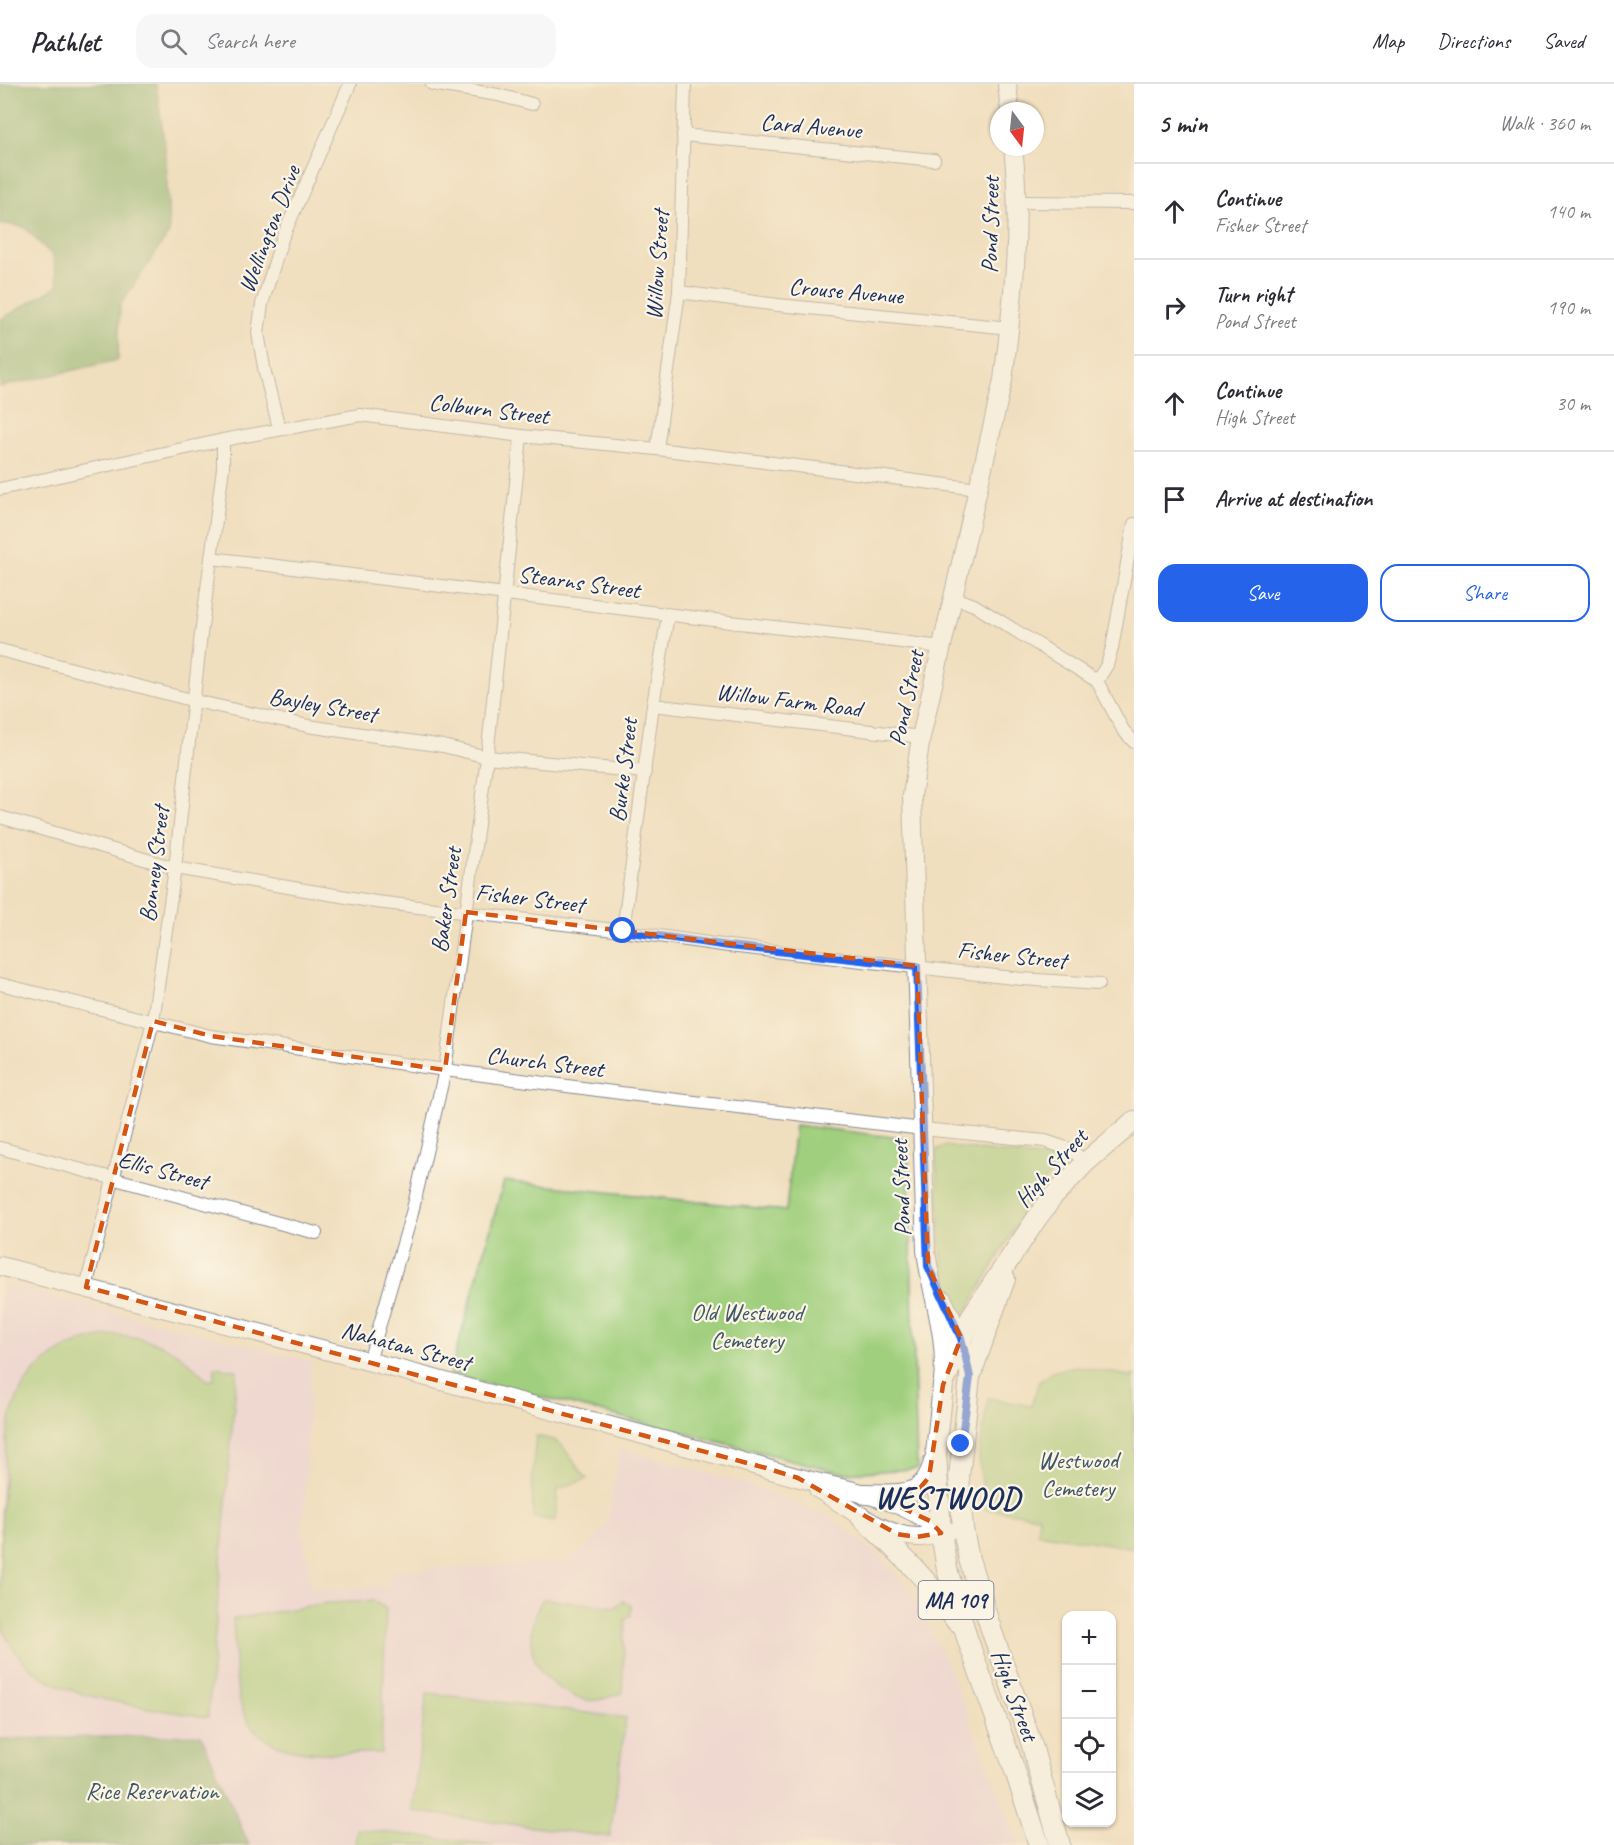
<!DOCTYPE html>
<meta charset="utf-8">
<style>
:root{--surface:#fff;--page:#f7f7f7;--text:#2b2b33;--muted:#7c7c81;--line:#e1e1e2;--accent:#2563eb}
body{margin:0;font-family:Caveat,sans-serif;background:var(--page);color:var(--text)}
.controls{position:absolute;right:18px;bottom:18px;display:grid;overflow:hidden;border-radius:12px;box-shadow:0 2px 4px #0004}
.controls button{width:54px;height:54px;display:grid;place-items:center;padding:0;border:0;border-bottom:2px solid var(--line);background:var(--surface);color:var(--text);font:30px sans-serif}
.compass{position:absolute;left:990px;top:18px;width:54px;height:54px;border-radius:50%;background:var(--surface);box-shadow:0 2px 4px #0004;rotate:165deg}
.stop{position:absolute;width:18px;height:18px;margin:-14px;border:4px solid #2563eb;border-radius:50%;background:#fff}
.stop.end{background:#2563eb;border-color:#fff;box-shadow:0 2px 6px #0008}
.list{margin:0;padding:0;list-style:none}
h2{display:flex;justify-content:space-between;align-items:center;height:78px;margin:0;padding:0 24px;font-size:26px}
h2 small{font-size:20px;font-weight:400;color:var(--muted)}
.list li{display:grid;grid-template-columns:39px 1fr auto;gap:18px;align-items:center;box-sizing:border-box;height:96px;padding:0 24px;border-top:2px solid var(--line)}
.list b{display:block;font-size:22px;white-space:nowrap}
.list p{margin:0;font-size:20px;white-space:nowrap;color:var(--muted)}
.list em{font-size:20px;font-style:normal;color:var(--muted)}
.actions{display:flex;gap:12px;padding:18px 24px}
.actions a{flex:1;padding:14px 0;border:2px solid var(--accent);border-radius:18px;text-align:center;font-size:21px;color:var(--accent)}
.actions .main{background:var(--accent);color:#fff}
.icon{flex:none;width:33px;height:33px;fill:none;stroke:currentColor;stroke-width:2;stroke-linecap:round;stroke-linejoin:round}
.map{position:relative;flex:none;width:1134px;height:1761px;overflow:hidden}
header{display:flex;align-items:center;gap:36px;box-sizing:border-box;height:84px;padding:0 30px;background:var(--surface);border-bottom:2px solid var(--line)}
header strong{font-size:28px}
nav{display:flex;gap:33px;margin-inline-start:auto;font-size:21px}
.search{width:420px;height:54px;background:var(--page);display:flex;align-items:center;gap:15px;box-sizing:border-box;padding:0 21px;border-radius:18px;color:var(--muted);font-size:22px}
main{display:flex}
aside{flex:1;background:var(--surface)}
.map>svg:first-child{display:block}
.built{fill:#eed0e7}
.green{fill:#a0cf7d;stroke:#5e7f6e;stroke-width:1.5}
.forest{fill:#80b26c;stroke:#4e7065;stroke-width:1.5}
.lines{fill:none;stroke-linecap:round;stroke-linejoin:round}
.street-casing{stroke:#86878e;stroke-width:14}
.secondary-casing{stroke:#86878e;stroke-width:20}
.primary-casing{stroke:#86878e;stroke-width:22}
.street{stroke:#fff;stroke-width:12}
.secondary{stroke:#fff;stroke-width:18}
.primary{stroke:#fff;stroke-width:20}
.route{stroke:#2563eb;stroke-width:8}
.marked{fill:none;stroke:#d45514;stroke-width:4.5;stroke-dasharray:12 8;stroke-linejoin:round}
.labels{text-anchor:middle;stroke-width:4.5;stroke-linejoin:round;paint-order:stroke}
.shield{fill:#fcf5e5;stroke:#5e6a86;stroke-width:1.5}
.shield-label{font-size:22px;font-weight:bold;fill:#1b2f5e}
.street-label{font-size:24px;fill:#1b2f5e;stroke:#fcf5e5}
.park-label{font-size:24px;fill:#3c5766;stroke:#fcf5e5}
.district-label{font-size:30px;font-weight:bold;letter-spacing:1.5px;fill:#1b2f5e;stroke:#fcf5e5}
</style>
<header>
<strong>Pathlet</strong>
<div class="search"><svg class="icon" aria-label="search" viewBox="0 0 24 24"><circle cx="10" cy="10" r="6"/><path d="M15 15l6 6"/></svg>Search here</div>
<nav><a>Map</a><a>Directions</a><a>Saved</a></nav>
</header>
<main>
<div class="map">
<svg width="1134" height="1761" viewBox="0 0 1134 1761">
<rect width="100%" height="100%" fill="#fcf5e5"/>
<filter id="ink" filterUnits="userSpaceOnUse"><feTurbulence type="fractalNoise" baseFrequency=".0167" numOctaves="2"/><feDisplacementMap in="SourceGraphic" scale="12" xChannelSelector="R" yChannelSelector="G"/><feConvolveMatrix kernelMatrix="1 2 1 2 8 2 1 2 1" color-interpolation-filters="sRGB"/></filter>
<filter id="wash" filterUnits="userSpaceOnUse"><feTurbulence type="fractalNoise" baseFrequency=".008" numOctaves="4" result="noise"/><feDisplacementMap in="SourceGraphic" scale="24" xChannelSelector="R" yChannelSelector="G"/><feGaussianBlur stdDeviation="1.35" result="paint"/><feColorMatrix in="noise" values="0 0 0 0 0 0 0 0 0 0 0 0 0 0 0 0 0 1.4 0 .05"/><feComposite in="paint" operator="in"/></filter>
<g filter="url(#wash)">
<rect width="100%" height="100%" fill="#f0dfbe"/>
<polygon class="built" points="0,1199 244,1260 311,1278 303,1445 312,1505 388,1502 389,1488 555,1478 572,1473 593,1457 607,1439 620,1364 758,1404 829,1432 876,1468 915,1512 953,1594 1020,1761 249,1761 201,1651 0,1655"/>
<g class="green">
<polygon points="795,1041 908,1055 917,1385 843,1389 450,1290 504,1097 786,1127"/>
<polygon points="945,1062 1055,1075 1058,1081 1020,1127 1022,1132 965,1230 957,1231 943,1195 936,1073 937,1065"/>
<path d="M116,1251C157,1254 180,1266 207,1296H214L215,1283L237,1286L208,1633C180,1630 153,1625 126,1620C70,1609 17,1596 0,1534C0,1487 0,1442 4,1396C6,1376 6,1356 10,1336C21,1284 65,1255 116,1251Z"/>
<polygon points="1075,1282 1129,1292 1134,1291 1134,1464 1037,1449 1039,1432 985,1425 979,1372 988,1314 1031,1322 1039,1298 1052,1288"/>
<polygon points="536,1352 554,1356 563,1363 587,1395 558,1405 555,1437 533,1433 532,1397"/>
<path d="M543,1515L616,1523L622,1517L631,1521V1531L625,1535L622,1609C610,1613 598,1618 586,1616C579,1615 570,1611 564,1607C528,1587 522,1548 543,1515Z"/>
<path d="M374,1517L386,1525L381,1669C327,1668 249,1682 238,1608C234,1584 235,1559 233,1535L327,1519Z"/>
<polygon points="427,1609 626,1634 610,1753 412,1727"/>
<polygon points="357,1745 495,1761 355,1761"/>
</g>
<g class="forest">
<polygon points="0,0 156,0 166,72 169,149 120,221 118,276 0,303 0,236 58,202 53,172 24,143 0,139"/>
<polygon points="201,1651 249,1761 0,1761 0,1655"/>
</g>
</g>
<g filter="url(#ink)">
<g class="lines">
<g class="street-casing">
<g id="street">
<polyline points="432,0 498,11 532,20"/>
<polyline points="683,51 934,76"/>
<polyline points="1018,118 1134,119"/>
<polyline points="679,208 778,221 1010,244"/>
<polyline points="279,344 265,289 258,249 262,220 282,155 350,0"/>
<polyline points="657,365 679,208 685,0"/>
<polyline points="0,405 223,356 360,331 521,352 657,365 839,387 978,405"/>
<path d="M211,474C363,492 514,511 666,530C758,542 850,551 941,563"/>
<polyline points="953,513 974,521 1097,597 1123,646 1134,658"/>
<polyline points="0,566 195,617 308,642 443,662 487,673 645,688"/>
<polyline points="1097,597 1107,581 1112,564 1134,440"/>
<polyline points="653,621 921,653"/>
<polyline points="0,733 175,784 376,818 623,847 729,862 1022,895 1099,900"/>
<polyline points="623,847 653,621 668,531"/>
<polyline points="0,900 211,952 445,986 636,1011 923,1045 1045,1057 1072,1066 1085,1079"/>
<polyline points="0,1064 316,1149"/>
<polyline points="86,1203 153,937 175,784 201,550 223,384 223,356"/>
<polyline points="369,1278 412,1129 445,986 487,673 521,352"/>
</g>
</g>
<g class="secondary-casing">
<g id="secondary">
<polyline points="1007,0 1010,27"/>
<path d="M0,1182C232,1241 465,1302 696,1365C731,1374 766,1385 800,1394C847,1407 906,1412 941,1449"/>
<polyline points="943,1216 961,1254 970,1293"/>
<path d="M943,1296C948,1250 931,1212 926,1166L912,712L921,653L1003,296C1013,218 1022,142 1013,63"/>
<path d="M818,1405C847,1421 881,1452 916,1453C926,1454 938,1449 948,1447"/>
</g>
</g>
<g class="primary-casing">
<g id="primary">
<polyline points="1005,1195 970,1293 959,1393 963,1445 969,1475 992,1548 1031,1658 1060,1761"/>
<path d="M865,1410C899,1410 923,1417 934,1378"/>
<path d="M861,1433C896,1466 930,1496 956,1537"/>
<polyline points="1039,1761 1015,1687 967,1554 947,1485 941,1449 936,1369 943,1301 972,1231 1037,1134 1052,1114 1085,1079 1134,1037"/>
</g>
</g>
<use href="#street" class="street"/>
<use href="#secondary" class="secondary"/>
<use href="#primary" class="primary"/>
</g>
</g>
<g class="lines" filter="url(#ink)">
<polyline class="route" points="623,847 729,862 917,882 928,1182 961,1254 966,1274 970,1293 961,1360"/>
</g>
<path d="M0 0H1134V1761H0ZM466,828L917,882L928,1182L961,1254L943,1301L929,1393L920,1404L888,1417L930,1437L941,1449L916,1453L897,1450L798,1394L766,1384L86,1203L153,937L211,952L445,986Z" fill="#f0dfbe" fill-opacity=".55" fill-rule="evenodd"/>
<path class="marked" d="M466,828L917,882L928,1182L961,1254L943,1301L929,1393L920,1404L888,1417L930,1437L941,1449L916,1453L897,1450L798,1394L766,1384L86,1203L153,937L211,952L445,986Z"/>
<g class="labels">
<rect class="shield" x="918.5" y="1497" width="75" height="38" rx="4.5"/>
<g class="shield-label">
<text x="956" y="1524">MA 109</text>
</g>
<g class="street-label">
<text transform="translate(811 42) rotate(5)" y="8">Card Avenue</text>
<text transform="translate(990 141) rotate(-89)" y="8">Pond Street</text>
<text transform="translate(269 145) rotate(-69)" y="8">Wellington Drive</text>
<text transform="translate(657 181) rotate(-86)" y="8">Willow Street</text>
<text transform="translate(846 207) rotate(5)" y="8">Crouse Avenue</text>
<text transform="translate(489 325) rotate(7)" y="8">Colburn Street</text>
<text transform="translate(579 498) rotate(8)" y="8">Stearns Street</text>
<text transform="translate(906 614) rotate(-78)" y="8">Pond Street</text>
<text transform="translate(789 616) rotate(7)" y="8">Willow Farm Road</text>
<text transform="translate(323 621) rotate(10)" y="8">Bayley Street</text>
<text transform="translate(623 686) rotate(-83)" y="8">Burke Street</text>
<text transform="translate(154 780) rotate(-83)" y="8">Bonney Street</text>
<text transform="translate(530 814) rotate(7)" y="8">Fisher Street</text>
<text transform="translate(446 816) rotate(-82)" y="8">Baker Street</text>
<text transform="translate(1012 871) rotate(6)" y="8">Fisher Street</text>
<text transform="translate(545 978) rotate(7)" y="8">Church Street</text>
<text transform="translate(1051 1084) rotate(-48)" y="8">High Street</text>
<text transform="translate(163 1086) rotate(15)" y="8">Ellis Street</text>
<text transform="translate(901 1104) rotate(-92)" y="8">Pond Street</text>
<text transform="translate(406 1262) rotate(15)" y="8">Nahatan Street</text>
<text transform="translate(1015 1611) rotate(70)" y="8">High Street</text>
</g>
<g class="park-label">
<text x="747" y="1236">Old Westwood<tspan x="747" dy="28">Cemetery</tspan></text>
<text x="1078" y="1384">Westwood<tspan x="1078" dy="28">Cemetery</tspan></text>
<text x="152" y="1715">Rice Reservation</text>
</g>
<g class="district-label">
<text x="948" y="1424">WESTWOOD</text>
</g>
</g>
</svg>
<div class="controls">
<button>+</button>
<button>−</button>
<button><svg class="icon" aria-label="locate" viewBox="0 0 24 24"><circle cx="12" cy="12" r="6"/><path d="M12 2v4M12 18v4M2 12h4M18 12h4"/></svg></button>
<button><svg class="icon" aria-label="layers" viewBox="0 0 24 24"><path d="M12 4l9 5-9 5-9-5zM3 14l9 5 9-5"/></svg></button>
</div>
<svg class="compass" viewBox="-18 -18 36 36"><path d="M0-13l5 13h-10z" fill="#e53935"/><path d="M0 13l5-13h-10z" fill="#7c7c81"/></svg>
<div class="stop" style="left:623px;top:847px"></div>
<div class="stop end" style="left:961px;top:1360px"></div>
</div>
<aside>
<h2>5 min<small>Walk · 360 m</small></h2>
<ul class="list">
<li><svg class="icon" aria-label="ahead" viewBox="0 0 24 24"><path d="M12 20V5M6 11l6-6 6 6"/></svg><div><b>Continue</b><p>Fisher Street</p></div><em>140 m</em></li>
<li><svg class="icon" aria-label="right" viewBox="0 0 24 24"><path d="M7 20v-9h11M14 6l5 5-5 5"/></svg><div><b>Turn right</b><p>Pond Street</p></div><em>190 m</em></li>
<li><svg class="icon" aria-label="ahead" viewBox="0 0 24 24"><path d="M12 20V5M6 11l6-6 6 6"/></svg><div><b>Continue</b><p>High Street</p></div><em>30 m</em></li>
<li><svg class="icon" aria-label="arrive" viewBox="0 0 24 24"><path d="M6 21V4h12l-3 4 3 4H6"/></svg><div><b>Arrive at destination</b></div></li>
</ul>
<div class="actions"><a class="main">Save</a><a>Share</a></div>
</aside>
</main>
